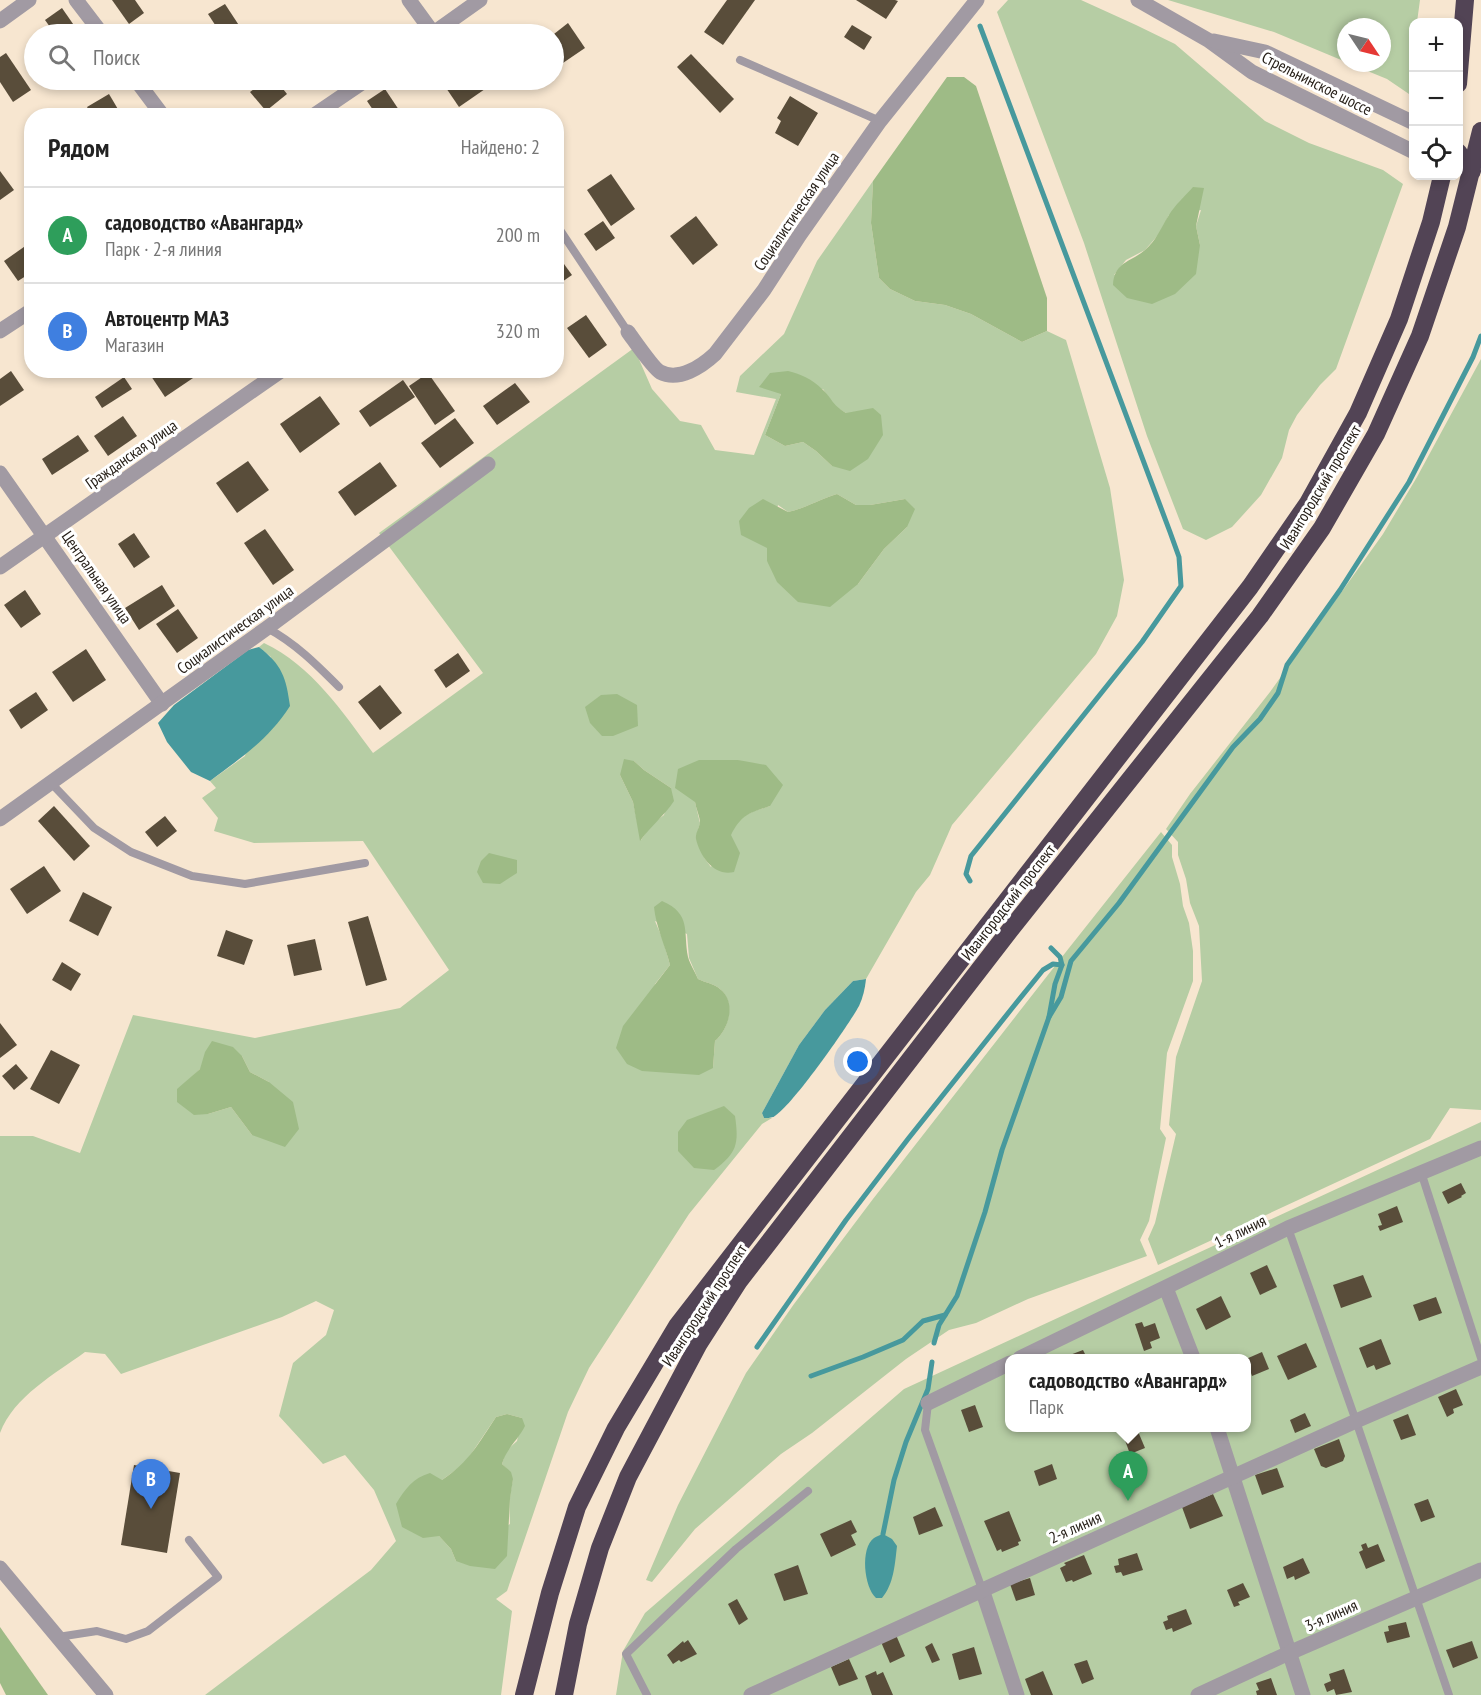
<!DOCTYPE html>
<html lang="ru">
<meta charset="utf-8">
<style>
:root{--surface:#fff;--page:#f2f2f2;--text:#222;--muted:#767676;--line:#e0e0e0;--accent:#1a73e8}
body{margin:0;font-family:"PT Sans Narrow",sans-serif;background:var(--page);color:var(--text)}
.controls{position:absolute;right:18px;top:18px;display:grid;overflow:hidden;border-radius:12px;box-shadow:0 3px 9px #0003}
.controls button{width:54px;height:54px;display:grid;place-items:center;padding:0;border:0;border-bottom:2px solid var(--line);background:var(--surface);color:var(--text);font:30px sans-serif}
.compass{position:absolute;left:1337px;top:18px;width:54px;height:54px;border-radius:50%;background:var(--surface);box-shadow:0 3px 9px #0003;rotate:125deg}
.you{position:absolute;left:858px;top:1062px;width:21px;height:21px;margin:-15px;border:4px solid #fff;border-radius:50%;background:#1a73e8;box-shadow:0 0 0 9px #1a73e833}
.badge{display:grid;place-items:center;width:39px;height:39px;border-radius:50%;background:var(--accent);color:#fff;font-size:20px;font-weight:700}
.pin{position:absolute;translate:-50% -50px;filter:drop-shadow(0 2px 3px #0008)}
.pin::after{content:'';position:absolute;top:32px;width:21px;height:18px;background:inherit;clip-path:polygon(0 0,100% 0,50% 100%)}
.popup{position:absolute;left:1005px;top:1354px;width:246px;height:78px;box-sizing:border-box;display:grid;place-content:center;border-radius:12px;background:var(--surface);filter:drop-shadow(0 2px 4px #0005);font-size:20px;white-space:nowrap;color:var(--muted)}
.popup b{font-size:22px;color:var(--text)}
.popup::after{content:'';position:absolute;left:50%;top:100%;margin-left:-12px;border:12px solid transparent;border-top-color:var(--surface)}
.list{margin:0;padding:0;list-style:none}
h2{display:flex;justify-content:space-between;align-items:center;height:78px;margin:0;padding:0 24px;font-size:26px}
h2 small{font-size:20px;font-weight:400;color:var(--muted)}
.list li{display:grid;grid-template-columns:39px 1fr auto;gap:18px;align-items:center;box-sizing:border-box;height:96px;padding:0 24px;border-top:2px solid var(--line)}
.list b{display:block;font-size:22px;white-space:nowrap}
.list p{margin:0;font-size:20px;white-space:nowrap;color:var(--muted)}
.list em{font-size:20px;font-style:normal;color:var(--muted)}
.icon{flex:none;width:33px;height:33px;fill:none;stroke:currentColor;stroke-width:2;stroke-linecap:round;stroke-linejoin:round}
.map{position:relative;flex:none;width:1481px;height:1695px;overflow:hidden}
.search{position:absolute;background:var(--surface);box-shadow:0 3px 9px #0003;left:24px;top:24px;width:540px;height:66px;display:flex;align-items:center;gap:15px;box-sizing:border-box;padding:0 21px;border-radius:33px;color:var(--muted);font-size:22px}
.panel{position:absolute;background:var(--surface);box-shadow:0 3px 9px #0003;left:24px;top:108px;width:540px;height:270px;border-radius:24px}
.map>svg:first-child{display:block}
.green{fill:#b6cda4;fill-rule:evenodd}
.forest{fill:#9ebb86}
.water{fill:#47999d}
.lines{fill:none;stroke-linecap:round;stroke-linejoin:round}
.stream{stroke:#47999d;stroke-width:5}
.building{fill:#594d3a}
.lane{stroke:#a19aa3;stroke-width:8}
.street{stroke:#a19aa3;stroke-width:15}
.highway{stroke:#524455;stroke-width:18}
.labels{text-anchor:middle;stroke-width:6;stroke-linejoin:round;paint-order:stroke}
.street-label{font-size:16px;fill:#272019;stroke:#fff}
</style>
<div class="map">
<svg width="1481" height="1695" viewBox="0 0 1481 1695">
<rect width="100%" height="100%" fill="#f7e6d0"/>
<g class="green">
<path d="M1008,0H1081L1136,25L1175,44L1265,121L1309,143L1383,170L1403,184L1336,369L1320,385L1297,415L1289,430L1282,458L1261,495L1232,527L1206,540L1183,529L1147,436L1084,243L997,12ZM1201,210L1196,226L1200,245L1114,275L1126,260L1145,250L1159,234L1169,215Z"/>
<polygon points="1168,0 1420,0 1417,22 1414,22 1413,56 1409,94 1387,79 1348,63 1382,63 1382,27 1346,27 1346,62 1274,32"/>
<path d="M873,181L871,223L879,278L890,289L915,301L945,305L971,314L1022,342L1047,331L1066,340L1110,488L1124,580L1117,616L1096,654L952,825L930,875L916,892L866,979L853,981L825,1010L799,1045L762,1113L764,1118H772L762,1124L689,1214L589,1368L568,1412L507,1591L496,1599L512,1611L501,1695H205L371,1570L396,1541L374,1490L345,1455L323,1464L279,1416L293,1363L326,1335L334,1310L316,1301L282,1317L121,1374L105,1354L85,1352C55,1374 14,1396 0,1433V1136H33L80,1153L133,1015L255,1038L400,1008L449,970L363,841L254,843L214,831L218,818L202,798L216,788L210,781L245,756L271,657L259,647L264,643C312,666 342,711 373,753L483,673L379,533L634,348L652,389L680,421L701,425L715,450L754,455L776,399L736,392L740,376L784,334L817,261ZM823,389L834,406L846,413L832,466L816,451L803,442L785,446L765,435L781,394ZM837,494L856,505H870L905,499L907,527L884,549L858,584L767,561V548L778,505L788,512C806,508 820,499 837,494ZM699,760H738L770,806L754,811L739,819L711,867L705,859L696,837L700,823L695,802ZM634,761L644,770L671,788L664,815L651,825L641,840L633,802L620,775ZM655,921L687,934L689,958L698,979C704,982 715,984 720,989C736,1002 729,1029 715,1041L713,1068L642,1071L655,984L670,965L663,940ZM242,1056L250,1072L269,1082L252,1135L231,1107L208,1114L184,1084L200,1069ZM507,1414L522,1418L517,1441L506,1451L502,1464C518,1478 511,1481 510,1499C509,1507 510,1516 510,1524L456,1561L451,1549L439,1536L442,1480L465,1463L496,1417Z"/>
<polygon points="1481,359 1481,1110 1450,1108 1430,1139 1158,1265 1148,1239 1155,1223 1176,1134 1169,1125 1176,1057 1202,981 1199,926 1190,903 1186,879 1178,855 1178,842 1166,829 1190,794 1270,692 1383,534 1417,477"/>
<polygon points="1161,832 1172,845 1172,857 1180,884 1183,906 1189,923 1193,951 1193,981 1167,1053 1160,1129 1166,1138 1149,1221 1140,1240 1147,1256 1028,1299 976,1323 949,1330 906,1359 812,1433 781,1454 695,1529 652,1582 646,1580 678,1505 746,1373 794,1304 873,1199 1069,948"/>
<path d="M1481,1122V1695H616L623,1651L645,1613L904,1389ZM1010,1358H1246V1428H1010Z"/>
</g>
<g class="forest">
<polygon points="947,77 964,77 976,86 1047,298 1047,331 1022,342 971,314 945,305 915,301 890,289 879,278 871,223 873,181"/>
<path d="M1193,187L1204,188L1196,226L1200,245L1196,274L1175,294L1152,304L1127,298L1113,285C1114,262 1131,262 1145,250C1157,240 1161,227 1169,215C1175,205 1185,196 1193,187Z"/>
<path d="M788,371C801,374 812,379 822,389C833,399 831,404 846,413L873,408L881,415L883,435L868,459L850,471L832,466L816,451L803,442L785,446L765,435L781,394L759,387L770,373Z"/>
<path d="M837,494L856,505H870L905,499L915,509L907,527L884,549L858,584L830,607L798,602L777,582L767,561V548L741,535L739,521L749,508L763,499L788,512C806,508 820,499 837,494Z"/>
<polygon points="617,694 637,705 638,726 613,736 602,736 590,723 585,707 601,695"/>
<path d="M624,759L634,761L644,770L671,788L674,801C664,816 651,826 640,841L633,802L620,775Z"/>
<path d="M699,760H738L766,765L783,785L770,806C749,813 741,815 731,835L740,853L734,872C715,877 700,857 696,839C695,833 700,827 700,821C699,815 696,808 695,802L675,788L678,769Z"/>
<polygon points="489,853 517,860 517,873 500,884 483,883 477,872 481,861"/>
<path d="M662,901C692,914 683,932 688,957C690,964 695,972 698,979C704,982 715,984 720,989C737,1002 729,1029 715,1041L713,1068L699,1075L642,1071L627,1064L616,1048L623,1026L670,965C665,945 656,927 654,907Z"/>
<polygon points="212,1041 233,1047 242,1056 250,1072 269,1082 293,1102 299,1129 285,1147 252,1135 231,1107 208,1114 194,1115 177,1102 177,1089 200,1069 205,1052"/>
<path d="M724,1106L735,1116C739,1144 737,1153 714,1170L694,1168L678,1151V1132L687,1120Z"/>
<path d="M507,1414L522,1418L525,1426C518,1440 506,1449 502,1464L511,1472L513,1479L510,1499L507,1556L495,1569L470,1566L456,1561L451,1549L439,1536L423,1538L402,1527L396,1504C405,1489 413,1478 430,1473L442,1480C470,1461 478,1444 496,1417Z"/>
<polygon points="0,1627 48,1695 6,1695 0,1683"/>
</g>
<g class="water">
<path d="M259,647C282,665 286,677 290,706C268,740 242,757 210,781L191,772L167,742L158,723L174,705L248,650Z"/>
<path d="M866,979C865,989 863,997 859,1006C848,1026 790,1109 773,1117C770,1118 767,1118 764,1118L762,1113L799,1045L825,1010L853,981Z"/>
<path d="M883,1534L892,1539L897,1546C895,1563 894,1584 882,1598H876C864,1587 860,1548 874,1538C877,1536 880,1535 883,1534Z"/>
</g>
<g class="lines">
<g class="stream">
<polyline points="970,881 966,874 971,856 1142,642 1181,586 1179,557 1170,532 980,26"/>
<polyline points="1049,1017 1061,997 1071,961 1119,903 1233,747 1260,719 1278,693 1287,665 1340,590 1409,482 1473,357 1481,336"/>
<polyline points="934,1343 939,1325 957,1296 985,1212 1002,1150 1049,1017 1055,984 1062,965 1060,957 1051,948"/>
<polyline points="757,1347 846,1220 908,1139 1013,1007 1043,970 1053,964 1062,965"/>
<polyline points="811,1376 863,1357 903,1340 923,1321 945,1315"/>
<polyline points="883,1534 894,1480 906,1442 928,1389 932,1362"/>
</g>
</g>
<g class="building">
<polygon points="112,0 135,0 144,13 129,24"/>
<polygon points="727,0 755,0 723,45 704,32"/>
<polygon points="856,0 895,0 898,1 886,19"/>
<polygon points="225,4 244,33 241,34 221,34 208,14"/>
<polygon points="62,8 80,34 55,34 45,20"/>
<polygon points="568,23 585,48 560,65 554,56 554,34"/>
<polygon points="852,25 872,37 864,50 844,37"/>
<polygon points="6,53 31,90 13,102 0,82 0,57"/>
<polygon points="691,54 734,99 720,113 677,67"/>
<polygon points="266,80 276,80 287,94 266,111 250,92"/>
<polygon points="445,80 478,80 485,89 459,107 442,82"/>
<polygon points="385,89 403,116 377,116 367,101"/>
<polygon points="109,94 122,116 92,116 87,107"/>
<polygon points="790,96 818,113 798,146 775,133 781,121 777,118"/>
<polygon points="0,171 14,190 0,200"/>
<polygon points="611,174 635,209 611,226 587,190"/>
<polygon points="696,216 718,245 693,265 670,236"/>
<polygon points="603,221 615,238 596,251 584,234"/>
<polygon points="31,242 32,272 18,281 4,261"/>
<polygon points="556,253 572,275 556,286"/>
<polygon points="586,315 607,345 589,358 567,328"/>
<polygon points="147,370 192,370 196,376 165,397"/>
<polygon points="11,371 24,390 0,406 0,379"/>
<polygon points="428,373 455,411 435,425 409,386"/>
<polygon points="124,377 132,389 102,408 95,397"/>
<polygon points="403,380 415,397 370,427 359,411"/>
<polygon points="515,383 530,402 497,425 483,406"/>
<polygon points="320,396 340,424 300,453 280,424"/>
<polygon points="123,416 137,436 108,456 94,436"/>
<polygon points="455,418 474,443 440,468 421,443"/>
<polygon points="78,435 89,451 52,475 42,459"/>
<polygon points="248,461 269,490 237,513 216,483"/>
<polygon points="380,462 397,486 355,516 338,492"/>
<polygon points="265,529 294,570 273,585 244,543"/>
<polygon points="134,533 150,557 134,568 118,544"/>
<polygon points="162,585 175,606 139,630 125,608"/>
<polygon points="25,590 41,614 21,628 4,605"/>
<polygon points="178,609 198,638 177,653 156,624"/>
<polygon points="86,649 106,680 73,702 52,672"/>
<polygon points="458,653 470,671 446,688 434,670"/>
<polygon points="380,685 402,713 380,730 358,702"/>
<polygon points="36,692 48,710 21,729 9,710"/>
<polygon points="54,806 90,846 74,861 38,821"/>
<polygon points="165,816 177,831 157,847 145,832"/>
<polygon points="44,866 61,891 27,914 10,889"/>
<polygon points="83,892 112,907 98,936 69,921"/>
<polygon points="368,916 387,980 366,986 348,922"/>
<polygon points="226,930 253,940 244,965 217,956"/>
<polygon points="315,939 322,970 294,976 287,945"/>
<polygon points="62,962 81,974 71,991 52,980"/>
<polygon points="0,1023 17,1045 0,1058"/>
<polygon points="51,1050 80,1065 59,1104 30,1089"/>
<polygon points="16,1064 28,1078 14,1090 2,1076"/>
<polygon points="1461,1183 1466,1193 1461,1196 1462,1197 1448,1204 1442,1192"/>
<polygon points="1397,1206 1403,1222 1380,1231 1378,1226 1382,1225 1378,1214"/>
<polygon points="1267,1265 1277,1287 1260,1295 1250,1273"/>
<polygon points="1363,1275 1372,1297 1341,1308 1333,1285"/>
<polygon points="1221,1296 1231,1317 1206,1330 1196,1309"/>
<polygon points="1436,1297 1442,1313 1419,1321 1413,1305"/>
<polygon points="1142,1322 1144,1327 1155,1323 1160,1338 1150,1342 1152,1348 1144,1351 1135,1324"/>
<polygon points="1381,1339 1391,1364 1376,1370 1374,1365 1367,1368 1359,1348"/>
<polygon points="1306,1343 1317,1367 1288,1380 1277,1356"/>
<polygon points="1083,1350 1087,1358 1062,1358"/>
<polygon points="1262,1352 1269,1369 1252,1376 1246,1359"/>
<polygon points="1456,1389 1463,1405 1453,1409 1454,1413 1447,1417 1438,1397"/>
<polygon points="975,1405 983,1427 969,1432 961,1410"/>
<polygon points="1305,1413 1311,1426 1295,1433 1290,1420"/>
<polygon points="1408,1414 1416,1435 1401,1440 1393,1420"/>
<polygon points="1137,1429 1145,1448 1130,1454 1123,1435"/>
<polygon points="1339,1439 1345,1456 1343,1461 1326,1468 1321,1466 1314,1449"/>
<polygon points="1052,1464 1057,1479 1039,1486 1034,1471"/>
<polygon points="134,1465 180,1473 167,1553 121,1545"/>
<polygon points="1277,1468 1284,1487 1262,1495 1255,1475"/>
<polygon points="1213,1494 1223,1516 1190,1529 1182,1507"/>
<polygon points="1428,1499 1435,1517 1421,1522 1414,1504"/>
<polygon points="935,1507 943,1526 919,1535 913,1517"/>
<polygon points="1009,1511 1021,1541 1018,1542 1019,1545 1002,1552 1001,1549 997,1551 984,1521"/>
<polygon points="851,1520 857,1532 851,1535 856,1545 831,1557 820,1534"/>
<polygon points="1366,1543 1368,1548 1378,1544 1385,1561 1366,1569 1359,1552 1363,1550 1361,1545"/>
<polygon points="1137,1553 1143,1570 1123,1576 1121,1572 1116,1573 1114,1566 1119,1565 1118,1559"/>
<polygon points="1084,1555 1092,1574 1073,1582 1072,1580 1066,1582 1060,1568 1066,1565 1064,1563"/>
<polygon points="1303,1558 1310,1573 1295,1580 1294,1576 1287,1579 1283,1567"/>
<polygon points="798,1565 808,1594 784,1601 774,1574"/>
<polygon points="1030,1578 1035,1595 1016,1601 1010,1584"/>
<polygon points="1243,1583 1250,1597 1238,1602 1240,1605 1234,1607 1227,1590"/>
<polygon points="737,1599 748,1619 739,1625 728,1604"/>
<polygon points="1186,1609 1192,1624 1173,1632 1172,1628 1166,1630 1163,1622 1168,1620 1167,1616"/>
<polygon points="1406,1622 1410,1637 1387,1643 1384,1632 1389,1631 1388,1626"/>
<polygon points="896,1635 905,1656 890,1663 881,1642"/>
<polygon points="688,1640 697,1654 681,1662 679,1660 673,1664 667,1655 683,1641 684,1643"/>
<polygon points="1472,1641 1478,1658 1453,1668 1446,1650"/>
<polygon points="932,1643 940,1660 932,1663 925,1647"/>
<polygon points="974,1647 982,1674 959,1680 952,1654"/>
<polygon points="849,1659 858,1679 839,1686 831,1667"/>
<polygon points="1087,1660 1094,1679 1082,1684 1074,1664"/>
<polygon points="1344,1669 1352,1692 1336,1695 1334,1689 1327,1692 1324,1684 1331,1681 1329,1674"/>
<polygon points="876,1671 877,1675 883,1672 893,1695 872,1695 865,1676"/>
<polygon points="1043,1671 1053,1695 1031,1695 1025,1679"/>
<polygon points="1271,1678 1277,1695 1257,1695 1256,1691 1259,1690 1256,1683"/>
</g>
<g class="lines">
<g class="lane">
<polyline points="740,60 880,121"/>
<polyline points="556,224 628,332"/>
<path d="M267,628C295,643 316,664 339,687"/>
<polyline points="51,783 94,828 131,852 192,876 245,884 365,863"/>
<polyline points="1421,1172 1481,1358"/>
<polyline points="1288,1228 1356,1421 1449,1695"/>
<polyline points="928,1403 925,1430 982,1589"/>
<polyline points="58,1637 97,1631 126,1639 148,1631 218,1577 189,1540"/>
<polyline points="647,1695 626,1654 736,1549 808,1491"/>
</g>
<g class="street">
<polyline points="76,0 102,34"/>
<polyline points="409,0 433,33"/>
<polyline points="1138,0 1208,40 1252,72 1414,152"/>
<polyline points="0,21 29,0"/>
<polyline points="432,34 480,0"/>
<polyline points="1214,41 1265,52 1414,123"/>
<polyline points="136,80 163,116"/>
<polyline points="313,116 366,80"/>
<polyline points="0,331 32,310"/>
<path d="M628,332C634,340 653,368 660,372C679,382 702,366 715,354L764,290L799,236L880,121L977,0"/>
<polyline points="0,473 162,704"/>
<polyline points="0,567 282,370"/>
<polyline points="0,819 267,628 488,464"/>
<polyline points="1166,1288 1193,1358"/>
<polyline points="1020,1358 1288,1228 1481,1148"/>
<polyline points="928,1403 1010,1363"/>
<polyline points="1217,1428 1303,1695"/>
<polyline points="0,1568 106,1695"/>
<polyline points="982,1589 1017,1695"/>
<polyline points="751,1695 1356,1421 1481,1367"/>
<polyline points="1198,1695 1289,1653 1481,1570"/>
</g>
<g class="highway">
<polyline points="1458,84 1465,0"/>
<polyline points="1458,152 1472,171"/>
<polyline points="524,1695 550,1593 577,1507 616,1428 677,1326 1250,587 1308,503 1358,413 1399,319 1431,222 1442,176"/>
<polyline points="564,1695 578,1624 600,1548 628,1477 698,1345 739,1281 1010,930 1260,616 1322,528 1376,434 1420,336 1457,227 1481,131"/>
</g>
</g>
<g class="labels">
<g class="street-label">
<text transform="translate(1317 83) rotate(27)" y="6">Стрельнинское шоссе</text>
<text transform="translate(796 211) rotate(-56)" y="6">Социалистическая улица</text>
<text transform="translate(131 454) rotate(-35)" y="6">Гражданская улица</text>
<text transform="translate(1320 487) rotate(-59)" y="6">Ивангородский проспект</text>
<text transform="translate(97 577) rotate(55)" y="6">Центральная улица</text>
<text transform="translate(235 629) rotate(-36)" y="6">Социалистическая улица</text>
<text transform="translate(1008 902) rotate(-52)" y="6">Ивангородский проспект</text>
<text transform="translate(1240 1231) rotate(-26)" y="6">1-я линия</text>
<text transform="translate(704 1305) rotate(-57)" y="6">Ивангородский проспект</text>
<text transform="translate(1075 1527) rotate(-24)" y="6">2-я линия</text>
<text transform="translate(1331 1615) rotate(-24)" y="6">3-я линия</text>
</g>
</g>
</svg>
<div class="controls">
<button>+</button>
<button>−</button>
<button><svg class="icon" aria-label="locate" viewBox="0 0 24 24"><circle cx="12" cy="12" r="6"/><path d="M12 2v4M12 18v4M2 12h4M18 12h4"/></svg></button>
</div>
<svg class="compass" viewBox="-18 -18 36 36"><path d="M0-13l5 13h-10z" fill="#e53935"/><path d="M0 13l5-13h-10z" fill="#767676"/></svg>
<div class="you"></div>
<div class="pin badge" style="left:1128px;top:1501px;background:#2e9e5b">A</div>
<div class="popup"><b>садоводство «Авангард»</b>Парк</div>
<div class="pin badge" style="left:151px;top:1509px;background:#3f7fe0">B</div>
<div class="search"><svg class="icon" aria-label="search" viewBox="0 0 24 24"><circle cx="10" cy="10" r="6"/><path d="M15 15l6 6"/></svg>Поиск</div>
<section class="panel">
<h2>Рядом<small>Найдено: 2</small></h2>
<ul class="list">
<li><span class="badge" style="background:#2e9e5b">A</span><div><b>садоводство «Авангард»</b><p>Парк · 2-я линия</p></div><em>200 m</em></li>
<li><span class="badge" style="background:#3f7fe0">B</span><div><b>Автоцентр МАЗ</b><p>Магазин</p></div><em>320 m</em></li>
</ul>
</section>
</div>
